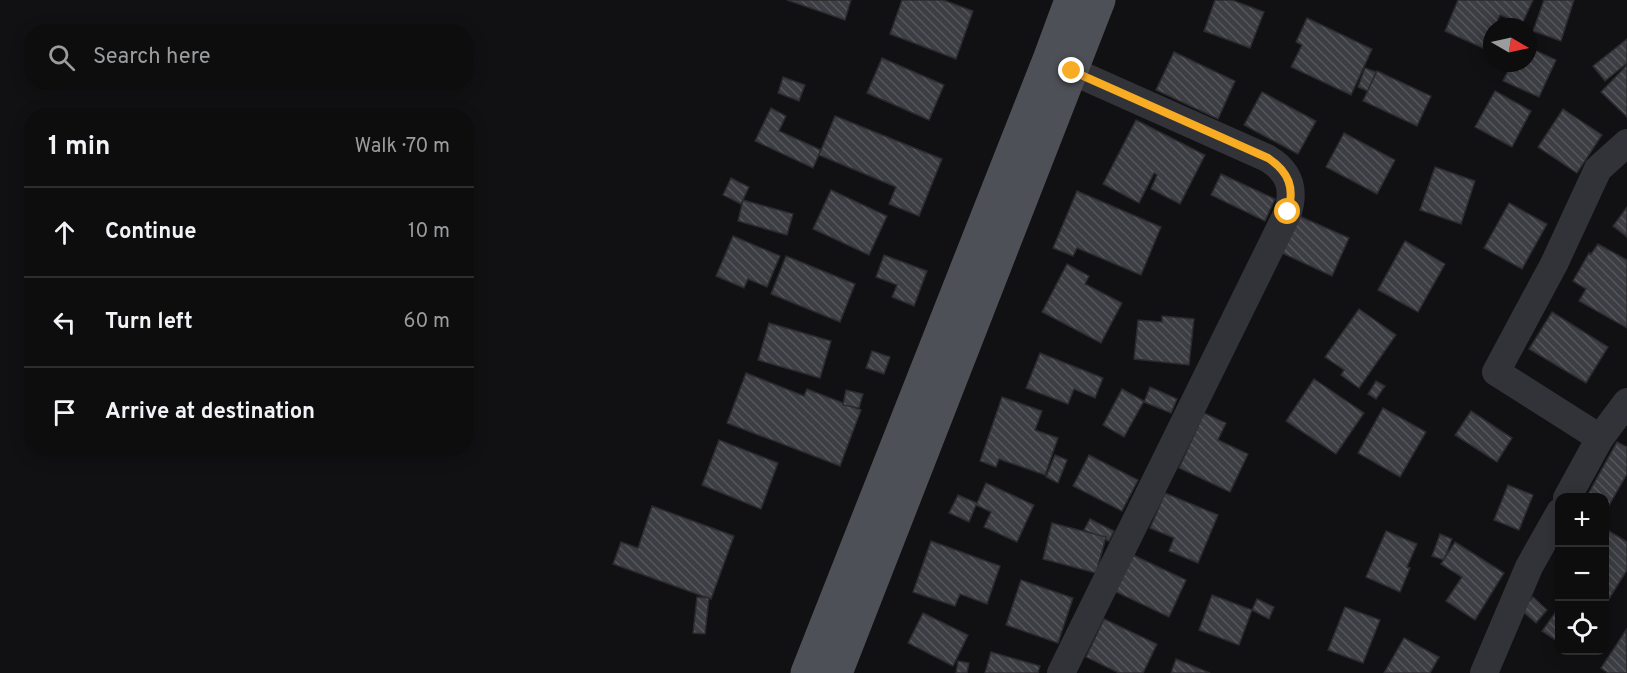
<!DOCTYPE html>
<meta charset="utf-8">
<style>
:root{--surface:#0d0d0e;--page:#1b1b1c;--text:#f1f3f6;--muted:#9a9c9e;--line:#2d2d2e}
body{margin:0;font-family:Overpass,sans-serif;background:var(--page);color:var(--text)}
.controls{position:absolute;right:18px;bottom:18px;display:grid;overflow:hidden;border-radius:12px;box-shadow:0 3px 15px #0003}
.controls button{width:54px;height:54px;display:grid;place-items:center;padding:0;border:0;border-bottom:2px solid var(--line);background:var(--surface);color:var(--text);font:30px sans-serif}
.compass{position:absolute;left:1483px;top:18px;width:54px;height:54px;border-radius:50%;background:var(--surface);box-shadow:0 3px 15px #0003;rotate:99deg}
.stop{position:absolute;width:18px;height:18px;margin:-14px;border:4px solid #f8ac24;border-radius:50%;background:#fff}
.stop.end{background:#f8ac24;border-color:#fff;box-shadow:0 2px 6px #0008}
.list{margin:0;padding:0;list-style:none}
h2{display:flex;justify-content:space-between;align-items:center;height:78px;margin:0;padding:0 24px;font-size:26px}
h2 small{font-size:20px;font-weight:400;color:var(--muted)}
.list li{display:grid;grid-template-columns:39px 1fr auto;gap:18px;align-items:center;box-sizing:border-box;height:90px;padding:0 24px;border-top:2px solid var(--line)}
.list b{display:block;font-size:22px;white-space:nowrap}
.list em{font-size:20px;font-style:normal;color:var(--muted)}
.icon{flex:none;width:33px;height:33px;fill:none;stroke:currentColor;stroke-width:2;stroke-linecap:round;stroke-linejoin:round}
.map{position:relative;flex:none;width:1627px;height:673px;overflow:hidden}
.search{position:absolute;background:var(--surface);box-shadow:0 3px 15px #0003;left:24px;top:24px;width:450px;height:66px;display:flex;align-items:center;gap:15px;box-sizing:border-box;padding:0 21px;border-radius:24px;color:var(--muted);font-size:22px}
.panel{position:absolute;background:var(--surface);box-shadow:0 3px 15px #0003;left:24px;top:108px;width:450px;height:348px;border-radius:24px}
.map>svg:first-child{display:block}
.building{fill:url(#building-back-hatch);stroke:#2b2b2f;stroke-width:1.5}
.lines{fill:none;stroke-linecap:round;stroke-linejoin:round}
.minor{stroke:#323338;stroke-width:28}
.major{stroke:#4e5057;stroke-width:33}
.route{stroke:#f8ac24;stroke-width:8}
</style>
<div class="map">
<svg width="1627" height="673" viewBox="0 0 1627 673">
<defs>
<pattern id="building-back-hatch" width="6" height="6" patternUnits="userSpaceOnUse" patternTransform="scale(1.5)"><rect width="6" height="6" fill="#3d3e43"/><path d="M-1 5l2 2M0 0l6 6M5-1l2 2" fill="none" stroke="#56575c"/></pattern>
</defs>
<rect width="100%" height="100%" fill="#111113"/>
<g class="building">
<polygon points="787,0 851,0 845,20"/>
<polygon points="902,0 943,0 973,11 956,59 890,34"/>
<polygon points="1215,0 1232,0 1264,12 1250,48 1204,31"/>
<polygon points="1458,0 1533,0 1522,24 1500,15 1495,27 1492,27 1492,33 1485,49 1445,31"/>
<polygon points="1544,0 1574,0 1561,41 1533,31"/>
<polygon points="1307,18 1372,49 1351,95 1291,67 1302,45 1296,42"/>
<polygon points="1627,39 1627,63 1605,81 1593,66"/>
<polygon points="1528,47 1556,60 1539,97 1503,81 1512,63 1528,63"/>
<polygon points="1174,52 1235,81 1218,119 1156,90"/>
<polygon points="882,58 944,85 929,120 867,93"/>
<polygon points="1627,65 1627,117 1601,92"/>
<polygon points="1365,68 1376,72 1368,91 1358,87"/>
<polygon points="1377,71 1431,96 1417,126 1363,101"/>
<polygon points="783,77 805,85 799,101 778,93"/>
<polygon points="1495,91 1531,111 1512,147 1475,127"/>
<polygon points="1262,92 1316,121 1298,154 1244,125"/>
<polygon points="771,108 786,116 779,131 821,150 813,168 755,141"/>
<polygon points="1563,109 1602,135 1577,173 1538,147"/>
<polygon points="835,116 942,159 919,216 889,204 896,187 819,155"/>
<polygon points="1136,120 1205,155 1180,204 1151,189 1157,175 1154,173 1139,203 1103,184"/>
<polygon points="1344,133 1395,160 1377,194 1326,167"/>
<polygon points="1435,167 1475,181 1461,224 1420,210"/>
<polygon points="1221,174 1275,199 1265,221 1211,195"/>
<polygon points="731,178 749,187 741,204 723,195"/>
<polygon points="831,190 887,216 869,255 813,229"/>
<polygon points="1077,191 1161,227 1141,275 1077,248 1073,256 1053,248"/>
<polygon points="743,200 793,214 787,235 738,221"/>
<polygon points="1509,203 1547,224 1522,269 1484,248"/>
<polygon points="1627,207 1627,237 1613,226"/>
<polygon points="1299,216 1349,238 1332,276 1282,253"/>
<polygon points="733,236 780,256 767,287 748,279 744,288 716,276"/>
<polygon points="1405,241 1445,264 1418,312 1378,290"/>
<polygon points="1598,244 1627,260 1627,328 1579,301 1586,289 1573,281 1589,253 1591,254"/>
<polygon points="884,255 927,271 914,306 892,297 897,285 876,277"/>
<polygon points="786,256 855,284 840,322 771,294"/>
<polygon points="1067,264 1089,276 1085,284 1122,303 1101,343 1042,312"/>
<polygon points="1359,309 1396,335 1359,388 1341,375 1344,370 1325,357"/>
<polygon points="1552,312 1608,347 1586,383 1529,349"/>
<polygon points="1162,316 1194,319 1189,365 1134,359 1138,320 1162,322"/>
<polygon points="769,323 831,341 820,378 758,360"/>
<polygon points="872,351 890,357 884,374 866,368"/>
<polygon points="1040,353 1103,378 1095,398 1074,389 1068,404 1026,388"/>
<polygon points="746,373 804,396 807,389 861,410 840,466 727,423"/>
<polygon points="1314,379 1364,413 1336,454 1286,421"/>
<polygon points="1376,381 1385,386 1376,399 1368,394"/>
<polygon points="1150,387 1177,399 1171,413 1144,402"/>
<polygon points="1122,389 1144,401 1124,437 1103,425"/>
<polygon points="846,390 863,394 859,408 843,405"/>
<polygon points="1002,397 1042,411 1035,430 1058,438 1045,475 999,459 996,467 980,461"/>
<polygon points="1383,408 1426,432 1400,477 1358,453"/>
<polygon points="1471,411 1512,438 1497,462 1455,435"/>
<polygon points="1204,413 1226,423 1218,440 1248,454 1230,492 1179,468"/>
<polygon points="719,440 778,463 761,509 702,485"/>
<polygon points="1617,442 1627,447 1627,474 1608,507 1604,505 1604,498 1590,498 1587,496"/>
<polygon points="1055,455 1067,460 1058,483 1046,477"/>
<polygon points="1089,455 1138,480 1122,511 1073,486"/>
<polygon points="986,483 1034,505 1017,542 984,527 991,512 976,505 969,522 949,513 958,495 977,503"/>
<polygon points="1508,485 1533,495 1519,530 1494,520"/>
<polygon points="1165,493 1218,515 1198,563 1169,551 1174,538 1150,528"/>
<polygon points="652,506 734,536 711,599 613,564 621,542 638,548"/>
<polygon points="1090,519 1114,531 1109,541 1084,530"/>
<polygon points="1052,523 1106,537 1096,573 1043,559"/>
<polygon points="1604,528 1627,542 1627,570 1609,599 1604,596"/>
<polygon points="1386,531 1417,544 1407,567 1410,568 1400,592 1366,577"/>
<polygon points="1440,534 1452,539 1444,560 1432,556"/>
<polygon points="931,541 1000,566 987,604 960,594 955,606 913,592"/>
<polygon points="1455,542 1504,573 1475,620 1446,601 1462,577 1441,564"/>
<polygon points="1131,554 1186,580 1169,617 1114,591"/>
<polygon points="1021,580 1073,598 1058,643 1006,625"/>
<polygon points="1212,595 1252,610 1239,645 1199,630"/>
<polygon points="697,597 709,598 705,634 693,633"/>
<polygon points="1533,597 1547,610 1536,623 1521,610"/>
<polygon points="1257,599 1274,607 1269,619 1252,610"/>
<polygon points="1345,607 1380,620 1363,663 1328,650"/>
<polygon points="1557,610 1560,612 1560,643 1542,631"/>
<polygon points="923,613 968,635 953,666 908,643"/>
<polygon points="1104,619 1157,644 1143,673 1119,673 1086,657"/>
<polygon points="1626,630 1627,673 1608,673 1601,668"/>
<polygon points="1404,638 1439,657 1430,673 1384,673"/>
<polygon points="991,652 1040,666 1038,673 985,673"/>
<polygon points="1176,659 1210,673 1171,673"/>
<polygon points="958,661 969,663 967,673 956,673"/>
</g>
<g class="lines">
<g class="minor">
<polyline points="1600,438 1496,372 1554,264 1598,169 1627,143"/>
<polyline points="1567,498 1600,438 1627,402"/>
<path d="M1061,673L1288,212C1295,188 1289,171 1267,158L1072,71"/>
<polyline points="1484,673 1529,567 1560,512"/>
</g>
<g class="major">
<polyline points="807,673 1050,57 1071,0"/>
<polyline points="836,673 1099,0"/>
</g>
</g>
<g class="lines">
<path class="route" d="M1072,71L1268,158C1289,172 1295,188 1288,212"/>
</g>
</svg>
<div class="controls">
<button>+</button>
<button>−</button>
<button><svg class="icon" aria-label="locate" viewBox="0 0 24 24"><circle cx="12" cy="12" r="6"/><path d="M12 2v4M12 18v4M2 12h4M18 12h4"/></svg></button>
</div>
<svg class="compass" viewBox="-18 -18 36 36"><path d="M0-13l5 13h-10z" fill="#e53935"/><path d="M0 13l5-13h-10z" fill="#9a9c9e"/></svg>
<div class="stop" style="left:1288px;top:212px"></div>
<div class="stop end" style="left:1072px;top:71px"></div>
<div class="search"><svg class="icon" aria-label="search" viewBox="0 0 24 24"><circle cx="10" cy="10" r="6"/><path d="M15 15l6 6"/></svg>Search here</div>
<section class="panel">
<h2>1 min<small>Walk · 70 m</small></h2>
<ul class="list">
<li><svg class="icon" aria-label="ahead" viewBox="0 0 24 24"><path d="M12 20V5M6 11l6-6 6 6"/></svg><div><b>Continue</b></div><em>10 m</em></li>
<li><svg class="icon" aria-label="left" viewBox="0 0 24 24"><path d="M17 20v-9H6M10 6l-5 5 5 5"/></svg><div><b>Turn left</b></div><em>60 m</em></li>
<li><svg class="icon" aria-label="arrive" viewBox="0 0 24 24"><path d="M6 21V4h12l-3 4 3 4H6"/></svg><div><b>Arrive at destination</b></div></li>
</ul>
</section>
</div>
